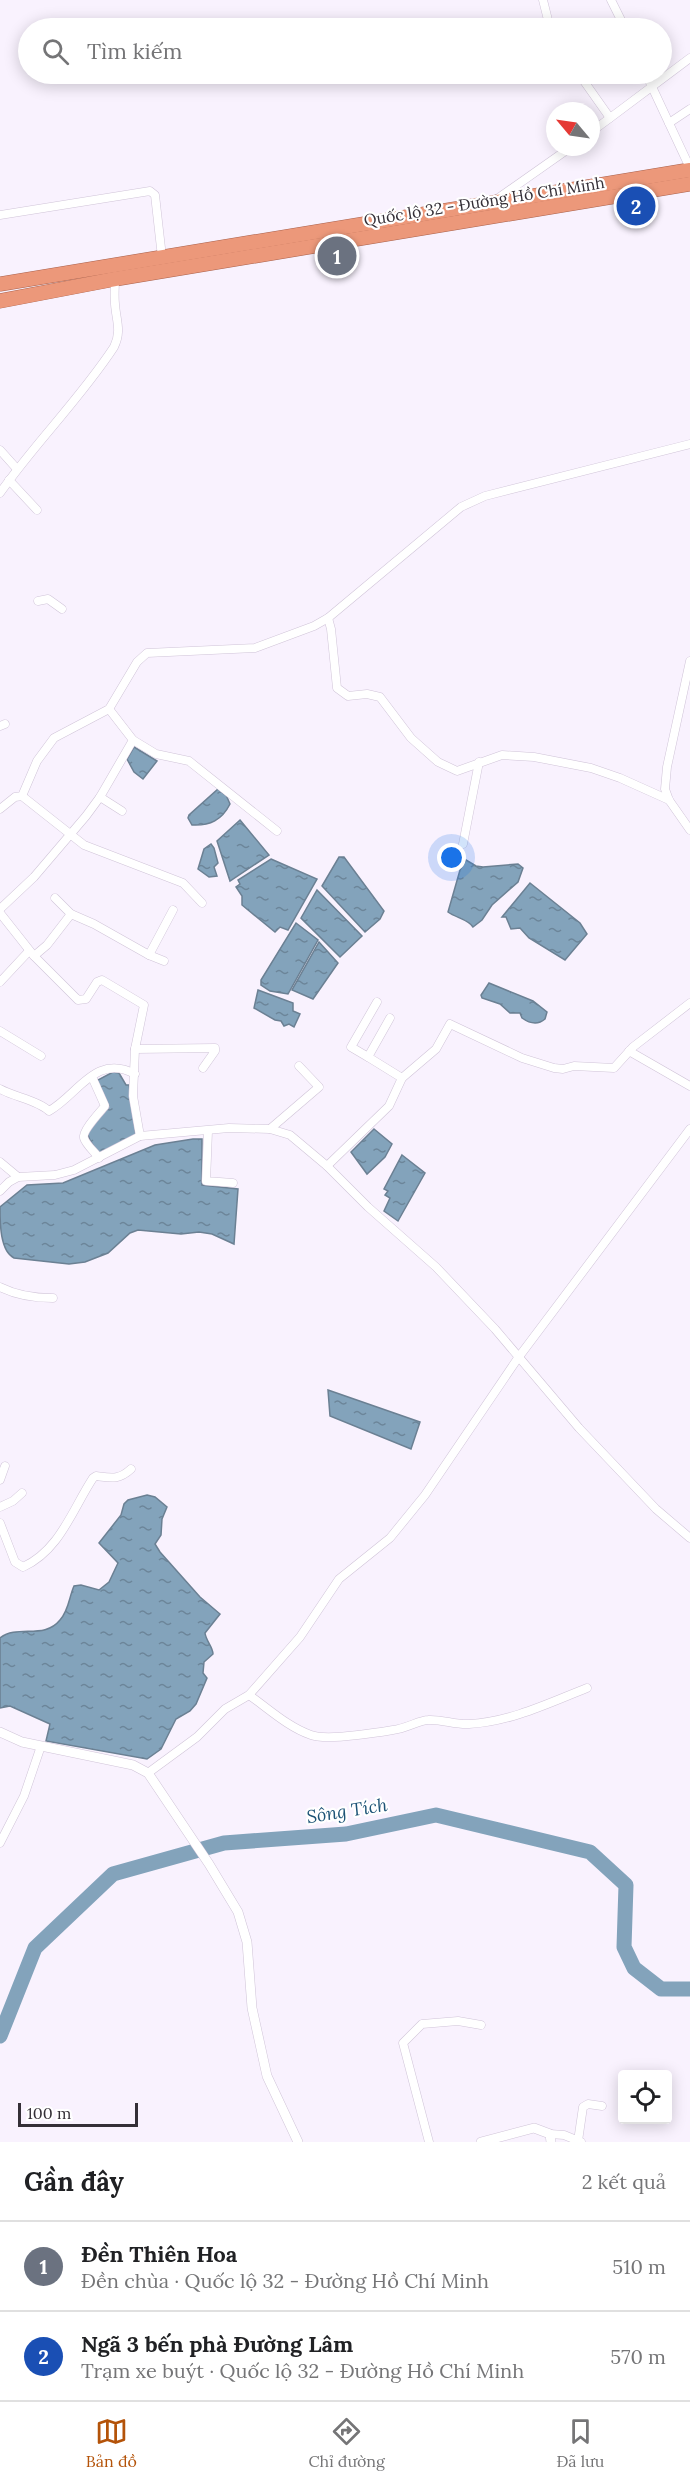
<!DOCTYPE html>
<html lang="vi">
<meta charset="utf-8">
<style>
:root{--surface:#fff;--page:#f6f6f6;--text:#202124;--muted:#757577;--line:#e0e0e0;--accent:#b45309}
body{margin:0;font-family:Lora,serif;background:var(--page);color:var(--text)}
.controls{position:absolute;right:18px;bottom:18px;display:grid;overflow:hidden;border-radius:6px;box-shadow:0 3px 15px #0003}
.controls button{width:54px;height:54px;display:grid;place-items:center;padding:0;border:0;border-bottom:2px solid var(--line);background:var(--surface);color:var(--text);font:30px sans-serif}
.compass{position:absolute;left:546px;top:102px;width:54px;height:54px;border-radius:50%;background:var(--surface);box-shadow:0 3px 15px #0003;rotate:299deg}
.scale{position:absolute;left:18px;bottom:15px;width:120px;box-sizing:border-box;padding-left:6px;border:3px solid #342f37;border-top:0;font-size:16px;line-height:21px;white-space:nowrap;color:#342f37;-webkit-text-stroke:4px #fff;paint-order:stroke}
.you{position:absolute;left:452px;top:858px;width:21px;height:21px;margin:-15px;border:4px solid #fff;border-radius:50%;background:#1a73e8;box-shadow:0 0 0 9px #1a73e833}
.badge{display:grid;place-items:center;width:39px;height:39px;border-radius:50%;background:var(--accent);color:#fff;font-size:20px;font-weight:700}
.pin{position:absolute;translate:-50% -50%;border:3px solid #fff;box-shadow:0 2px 6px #0006}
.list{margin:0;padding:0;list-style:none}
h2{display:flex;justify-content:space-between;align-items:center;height:78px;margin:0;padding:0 24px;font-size:26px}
h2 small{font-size:20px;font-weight:400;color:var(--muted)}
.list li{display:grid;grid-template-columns:39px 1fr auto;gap:18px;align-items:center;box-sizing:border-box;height:90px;padding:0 24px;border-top:2px solid var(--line)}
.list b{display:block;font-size:22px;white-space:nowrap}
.list p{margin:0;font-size:20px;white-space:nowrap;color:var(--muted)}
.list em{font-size:20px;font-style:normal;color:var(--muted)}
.icon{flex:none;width:33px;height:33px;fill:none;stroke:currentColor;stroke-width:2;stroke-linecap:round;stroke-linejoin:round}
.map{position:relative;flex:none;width:690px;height:2142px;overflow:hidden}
.search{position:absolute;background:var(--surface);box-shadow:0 3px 15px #0003;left:18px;right:18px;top:18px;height:66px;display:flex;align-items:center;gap:15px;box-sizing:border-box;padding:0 21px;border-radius:33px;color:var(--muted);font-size:22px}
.sheet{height:258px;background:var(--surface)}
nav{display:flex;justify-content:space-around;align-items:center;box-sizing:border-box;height:84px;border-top:2px solid var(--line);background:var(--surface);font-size:16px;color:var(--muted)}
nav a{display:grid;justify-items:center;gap:3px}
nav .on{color:var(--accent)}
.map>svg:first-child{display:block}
.water{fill:url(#water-ripples);stroke:#6b8093;stroke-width:1.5}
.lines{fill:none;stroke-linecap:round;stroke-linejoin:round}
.river{stroke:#83a3bb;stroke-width:15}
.minor-casing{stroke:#d0c4d8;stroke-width:9}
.tertiary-casing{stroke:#d0c4d8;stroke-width:10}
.trunk-casing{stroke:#a9624d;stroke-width:15}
.minor{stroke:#fff;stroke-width:8}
.tertiary{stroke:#fff;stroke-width:9}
.trunk{stroke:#ec987a;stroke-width:14}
.labels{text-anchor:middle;stroke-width:4.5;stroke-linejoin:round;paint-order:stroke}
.street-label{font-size:16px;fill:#342f37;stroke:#fff}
.water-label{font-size:18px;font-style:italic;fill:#1c5376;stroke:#fff}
</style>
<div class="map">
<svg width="690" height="2142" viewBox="0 0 690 2142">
<defs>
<pattern id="water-ripples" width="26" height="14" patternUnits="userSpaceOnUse" patternTransform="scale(1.5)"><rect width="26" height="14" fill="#83a3bb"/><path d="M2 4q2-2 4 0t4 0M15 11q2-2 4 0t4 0" fill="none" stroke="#6c8599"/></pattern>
</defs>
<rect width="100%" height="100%" fill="#f9f2fe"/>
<g class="water">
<polygon points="134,747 157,761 143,779 134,772 127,759"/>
<path d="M218,789L226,795L230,804C222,820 210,826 192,825L188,818L189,815Z"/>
<polygon points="240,820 269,855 230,881 217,841"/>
<polygon points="211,844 214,848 218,863 214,867 217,876 209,877 198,869 204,849"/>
<polygon points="339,857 344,857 384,911 380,919 365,932 322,886"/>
<polygon points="271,859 317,879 288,930 280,927 275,932 242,905 242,896 236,887 240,884 238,880"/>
<path d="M466,860L476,866L483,867L518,864L523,868L518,882L492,905L482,920L473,927C468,919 456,918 448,912L460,870Z"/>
<polygon points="530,883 580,923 587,934 565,960 529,938 520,928 511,929 506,917 502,917"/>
<polygon points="317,890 362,936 340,957 301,918"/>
<polygon points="296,923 318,940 288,994 270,991 261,985 261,980"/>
<polygon points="319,942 338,963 313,999 292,990"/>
<path d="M489,983L533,1001L547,1012L545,1019C537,1026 529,1023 522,1018L520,1013H510L500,1004L482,998L481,995Z"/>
<polygon points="258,990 293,1003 293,1011 300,1014 294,1027 289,1024 284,1026 281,1021 275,1020 254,1008"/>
<path d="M113,1072L119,1073L126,1085H129L136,1136L100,1154C79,1130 86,1126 109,1106L96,1081Z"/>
<polygon points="374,1129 392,1144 385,1157 367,1174 351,1152"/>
<path d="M193,1139H202V1185L238,1189L234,1244L212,1234L199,1232L181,1234L138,1230L130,1233L108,1253L85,1262L69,1264L14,1258C0,1251 0,1223 0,1207L27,1185L63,1183L155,1145Z"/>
<polygon points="402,1155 425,1173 398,1221 384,1211 390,1198 385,1195 388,1191 384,1189"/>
<polygon points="328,1390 420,1422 411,1449 330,1416"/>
<path d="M147,1495L155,1497L167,1507L162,1519L161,1535L155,1544L160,1552L200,1597L220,1614L205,1633C206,1641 213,1647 213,1654L204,1662L203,1673L207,1678L196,1704L190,1711L176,1719L161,1749L147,1759L46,1741L50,1724L10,1706L0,1708V1638C18,1624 44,1640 60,1620C69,1610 69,1597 74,1586L81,1585L99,1590L109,1582L118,1563L99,1543L121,1515L124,1504L128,1500Z"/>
</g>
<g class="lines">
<polyline class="river" points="0,2036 35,1948 113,1874 224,1843 346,1834 436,1815 590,1852 626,1885 624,1947 634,1968 661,1989 690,1989"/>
<g class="minor-casing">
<g id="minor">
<polyline points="543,0 550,28"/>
<polyline points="611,0 625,28"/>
<polyline points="579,74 610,118 690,58"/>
<polyline points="646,74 690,168"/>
<polyline points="669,123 690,109"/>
<polyline points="591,132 610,118"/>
<polyline points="497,199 571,147"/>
<polyline points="0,215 150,191 155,195 162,257"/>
<polyline points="0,450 17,469"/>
<polyline points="9,480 37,510"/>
<path d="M0,493C35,443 80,399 114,347C122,331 116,320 115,304C114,295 115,287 115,279"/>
<polyline points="38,601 48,599 62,609"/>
<polyline points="328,618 331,629 337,688 348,696 367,694 380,697 411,738 438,762 457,771 502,755 534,757 591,768 620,778 669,800"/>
<polyline points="690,661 667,767 665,789 669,800 690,830"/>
<polyline points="0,726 5,724"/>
<polyline points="133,740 156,754 189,761 277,831"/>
<polyline points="22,796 84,845 183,883 202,903"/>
<polyline points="100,797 122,811"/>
<polyline points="0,809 15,797 22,796 37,761 54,738 109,709 137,662 147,653 255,648 314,626 328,618 461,507 485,496 690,444"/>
<polyline points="463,844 479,762"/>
<polyline points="55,898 71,914"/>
<polyline points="0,909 34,877 86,816 100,797 133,740 109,709"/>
<polyline points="0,913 34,956 78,1000 86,999 97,982 102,980 144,1005 135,1049 133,1096 140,1136"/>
<polyline points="149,955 164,961"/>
<polyline points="34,956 47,945 71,914 94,924 149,955 173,910"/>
<polyline points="0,982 29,951"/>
<polyline points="0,1031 41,1056"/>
<polyline points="135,1049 215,1048 215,1051 203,1068"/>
<polyline points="629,1051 690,1086"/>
<polyline points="368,1057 351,1047 377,1002"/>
<path d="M92,1077L105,1106C100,1112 82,1131 84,1138C86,1145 95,1152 99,1158"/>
<polyline points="402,1078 436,1049 450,1024 522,1058 554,1068 563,1069 574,1066 614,1068 633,1047 690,1003"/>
<path d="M0,1089C15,1097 39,1101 49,1111C78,1095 95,1053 135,1074"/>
<polyline points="270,1129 319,1087 299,1066"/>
<polyline points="208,1131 206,1181 233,1183"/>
<polyline points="0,1162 18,1177"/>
<polyline points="327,1166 389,1106 402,1078 368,1057 390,1018"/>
<polyline points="0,1191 9,1182 18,1177 55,1175 74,1170 140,1136 229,1128 270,1129 290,1135 327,1166 368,1207 436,1267 495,1329 579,1428 656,1509 690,1538"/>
<path d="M0,1287C16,1295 35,1298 53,1298"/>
<polyline points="0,1480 5,1466"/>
<polyline points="0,1507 13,1501 22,1493"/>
<path d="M0,1523L15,1562L23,1567C60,1550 72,1510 93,1478L96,1476C112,1478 119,1480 131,1469"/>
<path d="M249,1695C269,1709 288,1727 311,1735C327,1741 375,1733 393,1730C405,1729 420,1720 428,1720C442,1719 455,1725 469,1724C510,1722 549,1703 587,1688"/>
<polyline points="148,1773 197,1737 225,1709 249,1695 300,1637 339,1579 390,1538 425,1495 518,1358 690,1129"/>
<polyline points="0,1843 24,1796 41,1746"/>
<polyline points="550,2134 564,2135 581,2142"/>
<polyline points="578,2141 583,2107 588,2104 602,2106"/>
<polyline points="429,2142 403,2043 422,2024 458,2021 481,2025"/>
</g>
</g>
<g class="tertiary-casing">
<g id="tertiary">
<polyline points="0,1732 22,1742 133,1765 148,1773 209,1864 238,1912 247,1942 252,2008 267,2076 298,2142"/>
<polyline points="481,2142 534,2128 550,2134 551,2142"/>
</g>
</g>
<g class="trunk-casing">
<g id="trunk">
<polyline points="0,284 690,170"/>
<polyline points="0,301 115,279 690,184"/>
</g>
</g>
<use href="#minor" class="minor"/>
<use href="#tertiary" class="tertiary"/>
<use href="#trunk" class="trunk"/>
</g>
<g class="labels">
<g class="street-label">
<text transform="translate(484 201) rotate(-9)" y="6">Quốc lộ 32 - Đường Hồ Chí Minh</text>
</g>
<g class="water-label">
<text transform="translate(347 1811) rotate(-9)" y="6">Sông Tích</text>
</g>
</g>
</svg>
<div class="controls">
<button><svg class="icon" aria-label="locate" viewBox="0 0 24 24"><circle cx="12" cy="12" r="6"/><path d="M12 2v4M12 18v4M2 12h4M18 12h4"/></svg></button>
</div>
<svg class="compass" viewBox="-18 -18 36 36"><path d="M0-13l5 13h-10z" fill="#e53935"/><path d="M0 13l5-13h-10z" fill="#757577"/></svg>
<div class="scale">100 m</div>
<div class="you"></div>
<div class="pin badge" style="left:337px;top:256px;background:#6b7280">1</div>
<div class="pin badge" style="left:636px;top:206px;background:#1a4fb4">2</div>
<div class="search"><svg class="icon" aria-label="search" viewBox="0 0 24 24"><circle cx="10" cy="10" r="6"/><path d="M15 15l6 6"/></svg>Tìm kiếm</div>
</div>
<section class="sheet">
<h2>Gần đây<small>2 kết quả</small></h2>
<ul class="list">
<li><span class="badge" style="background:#6b7280">1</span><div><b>Đền Thiên Hoa</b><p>Đền chùa · Quốc lộ 32 - Đường Hồ Chí Minh</p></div><em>510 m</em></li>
<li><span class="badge" style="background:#1a4fb4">2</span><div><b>Ngã 3 bến phà Đường Lâm</b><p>Trạm xe buýt · Quốc lộ 32 - Đường Hồ Chí Minh</p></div><em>570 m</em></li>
</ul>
</section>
<nav>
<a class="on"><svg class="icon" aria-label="map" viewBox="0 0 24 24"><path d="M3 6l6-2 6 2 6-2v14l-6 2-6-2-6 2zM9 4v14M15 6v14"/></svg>Bản đồ</a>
<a><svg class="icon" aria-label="directions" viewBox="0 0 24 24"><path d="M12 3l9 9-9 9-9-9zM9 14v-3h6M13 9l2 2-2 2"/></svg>Chỉ đường</a>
<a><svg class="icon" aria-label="saved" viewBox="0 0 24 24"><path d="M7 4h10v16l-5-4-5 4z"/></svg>Đã lưu</a>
</nav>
